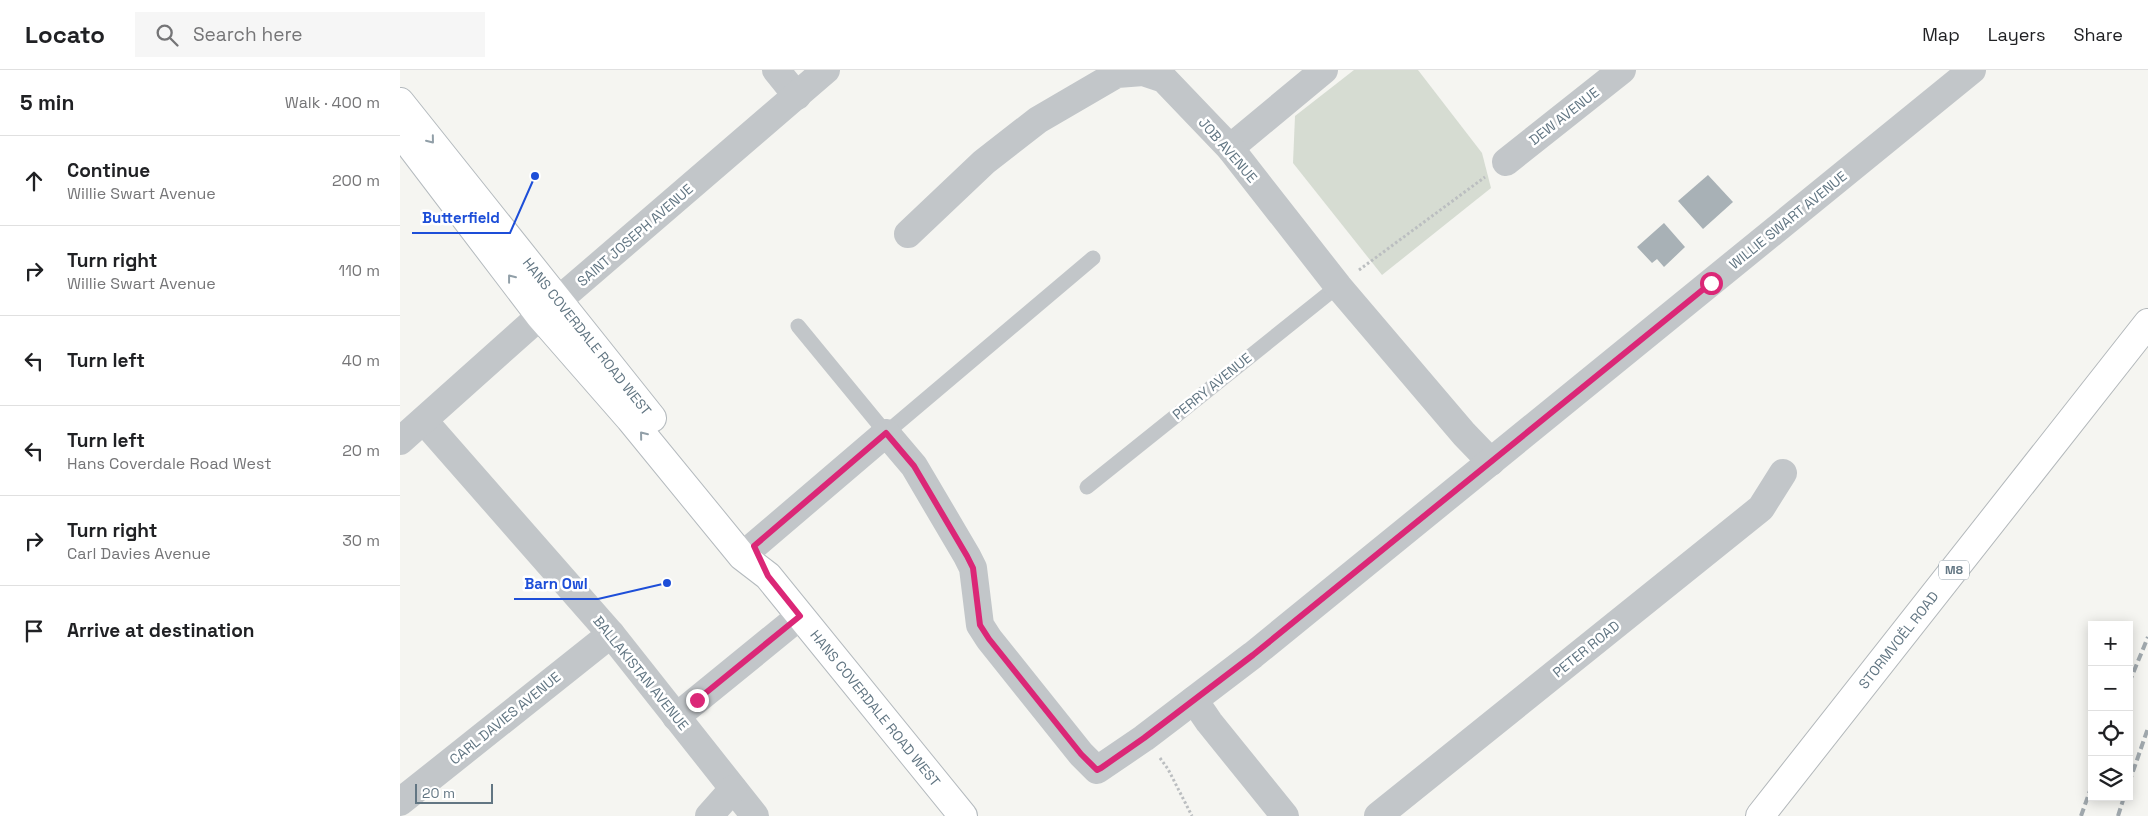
<!DOCTYPE html>
<meta charset="utf-8">
<style>
:root{--surface:#fff;--page:#f6f6f6;--text:#202124;--muted:#757577;--line:#e0e0e0}
body{margin:0;font-family:"Space Grotesk",sans-serif;background:var(--page);color:var(--text)}
.controls{position:absolute;right:15px;bottom:15px;display:grid;overflow:hidden;border-radius:0px;box-shadow:0 2px 12px #0003}
.controls button{width:45px;height:45px;display:grid;place-items:center;padding:0;border:0;border-bottom:1px solid var(--line);background:var(--surface);color:var(--text);font:25px sans-serif}
.scale{position:absolute;left:15px;bottom:12px;width:78px;box-sizing:border-box;padding-left:5px;border:2px solid #627683;border-top:0;font-size:14px;line-height:18px;white-space:nowrap;color:#627683;-webkit-text-stroke:4px #fff;paint-order:stroke}
.stop{position:absolute;width:15px;height:15px;margin:-11px;border:4px solid #db2777;border-radius:50%;background:#fff}
.stop.end{background:#db2777;border-color:#fff;box-shadow:0 1px 5px #0008}
.list{margin:0;padding:0;list-style:none}
h2{display:flex;justify-content:space-between;align-items:center;height:65px;margin:0;padding:0 20px;font-size:21px}
h2 small{font-size:16px;font-weight:400;color:var(--muted)}
.list li{display:grid;grid-template-columns:32px 1fr auto;gap:15px;align-items:center;box-sizing:border-box;height:90px;padding:0 20px;border-top:1px solid var(--line)}
.list b{display:block;font-size:19px;white-space:nowrap}
.list p{margin:0;font-size:16px;white-space:nowrap;color:var(--muted)}
.list em{font-size:16px;font-style:normal;color:var(--muted)}
.icon{flex:none;width:28px;height:28px;fill:none;stroke:currentColor;stroke-width:2;stroke-linecap:round;stroke-linejoin:round}
.map{position:relative;flex:none;width:1748px;height:746px;overflow:hidden}
header{display:flex;align-items:center;gap:30px;box-sizing:border-box;height:70px;padding:0 25px;background:var(--surface);border-bottom:1px solid var(--line)}
header strong{font-size:24px}
nav{display:flex;gap:28px;margin-inline-start:auto;font-size:18px}
.search{width:350px;height:45px;background:var(--page);display:flex;align-items:center;gap:12px;box-sizing:border-box;padding:0 18px;border-radius:0px;color:var(--muted);font-size:19px}
main{display:flex}
aside{flex:1;background:var(--surface)}
.map>svg:first-child{display:block}
.green{fill:#d6dcd2}
.building{fill:#a8b1b6}
.lines{fill:none;stroke-linecap:round;stroke-linejoin:round}
.secondary-casing{stroke:#b4babe;stroke-width:30}
.primary-casing{stroke:#b3b8bb;stroke-width:30}
.path{stroke:#bbbec0;stroke-width:3;stroke-dasharray:2.5 2.5;stroke-linecap:butt}
.lane{stroke:#c2c6c9;stroke-width:15}
.street{stroke:#c2c6c9;stroke-width:28}
.secondary{stroke:#fff;stroke-width:28}
.primary{stroke:#fff;stroke-width:28}
.rail{stroke:#a0a8ad;stroke-width:4;stroke-dasharray:8 4;stroke-linecap:butt}
.oneway{stroke:#919fa8}
.route{stroke:#db2777;stroke-width:6}
.labels{text-anchor:middle;stroke-width:5;stroke-linejoin:round;paint-order:stroke}
.shield{fill:#fff;stroke:#919fa8;stroke-width:1}
.shield-label{font-size:12px;font-weight:bold;fill:#627683}
.street-label{font-size:14px;fill:#627683;stroke:#fff}
.leader{fill:none;stroke:#1d4ed8;stroke-width:2}
.callout-dot{fill:#1d4ed8;stroke:#fff;stroke-width:2}
.callout-label{font-size:15px;text-anchor:middle;font-weight:bold;fill:#1d4ed8;stroke:#fff;stroke-width:5;stroke-linejoin:round;paint-order:stroke}
</style>
<header>
<strong>Locato</strong>
<div class="search"><svg class="icon" aria-label="search" viewBox="0 0 24 24"><circle cx="10" cy="10" r="6"/><path d="M15 15l6 6"/></svg>Search here</div>
<nav><a>Map</a><a>Layers</a><a>Share</a></nav>
</header>
<main>
<aside>
<h2>5 min<small>Walk · 400 m</small></h2>
<ul class="list">
<li><svg class="icon" aria-label="ahead" viewBox="0 0 24 24"><path d="M12 20V5M6 11l6-6 6 6"/></svg><div><b>Continue</b><p>Willie Swart Avenue</p></div><em>200 m</em></li>
<li><svg class="icon" aria-label="right" viewBox="0 0 24 24"><path d="M7 20v-9h11M14 6l5 5-5 5"/></svg><div><b>Turn right</b><p>Willie Swart Avenue</p></div><em>110 m</em></li>
<li><svg class="icon" aria-label="left" viewBox="0 0 24 24"><path d="M17 20v-9H6M10 6l-5 5 5 5"/></svg><div><b>Turn left</b></div><em>40 m</em></li>
<li><svg class="icon" aria-label="left" viewBox="0 0 24 24"><path d="M17 20v-9H6M10 6l-5 5 5 5"/></svg><div><b>Turn left</b><p>Hans Coverdale Road West</p></div><em>20 m</em></li>
<li><svg class="icon" aria-label="right" viewBox="0 0 24 24"><path d="M7 20v-9h11M14 6l5 5-5 5"/></svg><div><b>Turn right</b><p>Carl Davies Avenue</p></div><em>30 m</em></li>
<li><svg class="icon" aria-label="arrive" viewBox="0 0 24 24"><path d="M6 21V4h12l-3 4 3 4H6"/></svg><div><b>Arrive at destination</b></div></li>
</ul>
</aside>
<div class="map">
<svg width="1748" height="746" viewBox="0 0 1748 746">
<rect width="100%" height="100%" fill="#f5f5f1"/>
<polygon class="green" points="954,0 1018,0 1082,83 1091,118 982,205 893,93 895,46"/>
<g class="building">
<polygon points="1308,105 1333,132 1303,159 1278,131"/>
<polygon points="1264,153 1285,177 1264,197 1257,189 1252,193 1237,177"/>
</g>
<g class="lines">
<g class="secondary-casing">
<g id="secondary">
<path id="s1" d="M0,32L252,348"/>
<path id="s2" d="M0,62L140,246L230,349L342,486L368,506L563,746"/>
</g>
</g>
<g class="primary-casing">
<g id="primary">
<path id="s3" d="M1360,746L1748,253"/>
</g>
</g>
<g class="path">
<polyline points="959,200 1085,107"/>
<polyline points="760,688 768,699 792,746"/>
</g>
<g class="lane">
<polyline points="398,256 486,363 693,188"/>
<polyline points="687,417 938,216"/>
</g>
<g class="street">
<polyline points="376,0 397,26"/>
<polyline points="830,78 924,0"/>
<polyline points="1106,92 1222,0"/>
<polyline points="508,164 584,92 638,50 717,4 743,2 764,9 830,78 938,216 1064,364 1091,392"/>
<polyline points="24,351 211,564 355,746"/>
<polyline points="0,371 140,246 426,0"/>
<polyline points="342,486 486,363 514,396 567,486 573,498 580,555 589,569 681,684 697,700 744,668 853,585 1572,0"/>
<polyline points="794,630 809,652 885,746"/>
<polyline points="276,647 400,546"/>
<polyline points="0,732 211,564"/>
<polyline points="309,746 333,719"/>
<polyline points="978,746 1361,438 1383,403"/>
</g>
<use href="#secondary" class="secondary"/>
<use href="#primary" class="primary"/>
<g class="rail">
<polyline points="1729,613 1748,567"/>
<polyline points="1729,713 1748,658"/>
<polyline points="1681,746 1692,715"/>
<polyline points="1718,746 1724,727"/>
</g>
</g>
<defs><path id="oneway-chevron" d="M-2-3.5L2.5 0L-2 3.5" fill="none" stroke-width="1.6" stroke-linecap="round" stroke-linejoin="round" transform="scale(1.25)"/></defs>
<g class="oneway">
<use href="#oneway-chevron" transform="translate(31 70) rotate(51)"/>
<use href="#oneway-chevron" transform="translate(111 208) rotate(-128)"/>
<use href="#oneway-chevron" transform="translate(243 365) rotate(-129)"/>
</g>
<g class="lines">
<polyline class="route" points="297,630 400,546 368,506 354,476 486,363 514,396 567,486 573,498 580,555 589,569 681,684 697,700 701,698 744,668 853,585 1311,213"/>
</g>
<g class="labels">
<rect class="shield" x="1539" y="490.5" width="30" height="19" rx="4"/>
<g class="shield-label">
<text x="1554" y="504">M8</text>
</g>
<g class="street-label">
<text transform="translate(1164 46) rotate(-38)" y="5">DEW AVENUE</text>
<text transform="translate(828 80) rotate(49)" y="5">JOB AVENUE</text>
<text transform="translate(1388 150) rotate(-39)" y="5">WILLIE SWART AVENUE</text>
<text transform="translate(235 165) rotate(-41)" y="5">SAINT JOSEPH AVENUE</text>
<text dy="5" stroke="none"><textPath href="#s1" startOffset="300">HANS COVERDALE ROAD WEST</textPath></text>
<text transform="translate(812 316) rotate(-39)" y="5">PERRY AVENUE</text>
<text dy="5" stroke="none"><textPath href="#s3" startOffset="224">STORMVOËL ROAD</textPath></text>
<text transform="translate(1186 579) rotate(-39)" y="5">PETER ROAD</text>
<text transform="translate(241 603) rotate(51)" y="5">BALLAKISTAN AVENUE</text>
<text dy="5" stroke="none"><textPath href="#s2" startOffset="748">HANS COVERDALE ROAD WEST</textPath></text>
<text transform="translate(105 648) rotate(-39)" y="5">CARL DAVIES AVENUE</text>
</g>
</g>
<path class="leader" d="M135 106L110 163H12M267 513L198 529H114"/>
<g class="callout-dot">
<circle cx="135" cy="106" r="5"/>
<circle cx="267" cy="513" r="5"/>
</g>
<g class="callout-label">
<text x="61" y="153">Butterfield</text>
<text x="156" y="519">Barn Owl</text>
</g>
</svg>
<div class="controls">
<button>+</button>
<button>−</button>
<button><svg class="icon" aria-label="locate" viewBox="0 0 24 24"><circle cx="12" cy="12" r="6"/><path d="M12 2v4M12 18v4M2 12h4M18 12h4"/></svg></button>
<button><svg class="icon" aria-label="layers" viewBox="0 0 24 24"><path d="M12 4l9 5-9 5-9-5zM3 14l9 5 9-5"/></svg></button>
</div>
<div class="scale">20 m</div>
<div class="stop" style="left:1311px;top:213px"></div>
<div class="stop end" style="left:297px;top:630px"></div>
</div>
</main>
